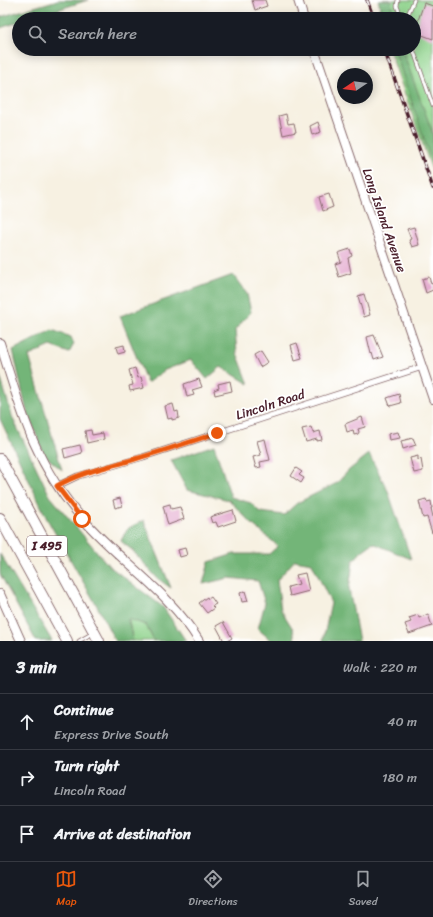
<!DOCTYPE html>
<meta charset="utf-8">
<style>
:root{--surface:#171b24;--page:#20242c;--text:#f1f3f6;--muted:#9ea1a6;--line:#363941;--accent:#ea580c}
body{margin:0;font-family:Sriracha,sans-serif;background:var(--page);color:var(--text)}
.compass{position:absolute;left:337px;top:68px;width:36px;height:36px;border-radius:50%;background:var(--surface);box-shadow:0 2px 10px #0003;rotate:257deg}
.stop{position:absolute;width:12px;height:12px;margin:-9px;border:3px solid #ea580c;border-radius:50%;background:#fff}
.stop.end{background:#ea580c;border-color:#fff;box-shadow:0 1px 4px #0008}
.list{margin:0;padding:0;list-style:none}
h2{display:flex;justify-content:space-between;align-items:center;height:52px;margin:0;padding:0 16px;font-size:17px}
h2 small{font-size:13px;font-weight:400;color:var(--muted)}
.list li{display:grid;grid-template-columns:26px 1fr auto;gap:12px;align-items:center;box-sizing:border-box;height:56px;padding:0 16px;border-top:1px solid var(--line)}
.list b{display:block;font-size:15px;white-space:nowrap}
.list p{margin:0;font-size:13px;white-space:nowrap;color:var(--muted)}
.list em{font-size:13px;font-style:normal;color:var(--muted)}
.icon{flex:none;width:22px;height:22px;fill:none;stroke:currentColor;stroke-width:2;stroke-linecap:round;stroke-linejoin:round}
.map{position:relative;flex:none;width:433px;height:641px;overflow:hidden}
.search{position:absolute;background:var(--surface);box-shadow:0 2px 10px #0003;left:12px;right:12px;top:12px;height:44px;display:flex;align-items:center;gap:10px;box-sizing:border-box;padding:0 14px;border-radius:22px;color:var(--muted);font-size:15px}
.sheet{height:220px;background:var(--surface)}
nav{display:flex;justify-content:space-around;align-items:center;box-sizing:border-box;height:56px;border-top:1px solid var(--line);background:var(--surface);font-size:11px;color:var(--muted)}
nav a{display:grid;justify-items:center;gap:2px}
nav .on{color:var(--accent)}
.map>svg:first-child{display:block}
.green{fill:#8fd38c;stroke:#6c795c}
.forest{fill:#73b578;stroke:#5e6a52}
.building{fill:#e5aed1}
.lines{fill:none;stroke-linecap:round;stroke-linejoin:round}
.lane-casing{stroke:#87686b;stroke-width:4.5}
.street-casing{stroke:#87686b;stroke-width:7}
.secondary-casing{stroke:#87686b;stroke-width:10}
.highway-casing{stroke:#87686b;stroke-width:12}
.lane{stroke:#fff;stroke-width:3}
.street{stroke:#fff;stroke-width:5.5}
.secondary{stroke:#fff;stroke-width:8}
.highway{stroke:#fff;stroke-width:10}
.rail-casing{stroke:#4a1f2b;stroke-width:3.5}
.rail{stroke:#fff;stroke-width:2;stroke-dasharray:6;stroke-linecap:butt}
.route{stroke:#ea580c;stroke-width:5}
.labels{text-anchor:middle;stroke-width:3.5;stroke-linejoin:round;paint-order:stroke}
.shield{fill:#fff;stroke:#80626b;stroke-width:1}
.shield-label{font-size:12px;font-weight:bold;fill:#4a1f2b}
.street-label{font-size:13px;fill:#4a1f2b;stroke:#fff}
</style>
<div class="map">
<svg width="433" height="641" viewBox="0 0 433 641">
<rect width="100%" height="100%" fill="#fff"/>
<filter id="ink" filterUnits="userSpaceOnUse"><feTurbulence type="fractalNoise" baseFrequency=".025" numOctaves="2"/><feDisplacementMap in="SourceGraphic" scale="8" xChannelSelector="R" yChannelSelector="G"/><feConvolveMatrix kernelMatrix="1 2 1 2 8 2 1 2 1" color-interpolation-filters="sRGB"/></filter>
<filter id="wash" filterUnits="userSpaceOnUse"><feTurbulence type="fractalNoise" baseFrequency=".012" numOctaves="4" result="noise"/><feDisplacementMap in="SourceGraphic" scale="16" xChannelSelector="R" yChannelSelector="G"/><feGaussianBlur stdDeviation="0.9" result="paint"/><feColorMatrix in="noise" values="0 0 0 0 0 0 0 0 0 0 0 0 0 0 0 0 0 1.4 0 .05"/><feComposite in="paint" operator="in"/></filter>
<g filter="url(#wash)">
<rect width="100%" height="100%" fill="#f7f1e2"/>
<g class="green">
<polygon points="382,0 433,0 433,173 389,49 414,49 414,19 379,19 377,14"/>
<polygon points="128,618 146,625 154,641 133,641"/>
</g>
<g class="forest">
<polygon points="58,0 88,0 29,19 19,19 19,22 0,28 0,17"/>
<polygon points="378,0 391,0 393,19 384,19"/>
<polygon points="394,49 402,49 433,134 433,166"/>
<polygon points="233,275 247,294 251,312 235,330 237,353 249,384 221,367 207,379 191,360 165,370 147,383 120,316"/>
<polygon points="52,330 71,337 74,344 69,353 51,346 29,356 62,470 44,455 26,408 13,350"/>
<polygon points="0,376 13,419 50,496 109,566 163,607 186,641 154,641 146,625 128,619 133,641 115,641 97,606 47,519 0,419"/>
<polygon points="214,445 231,497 251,503 260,512 284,515 297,503 337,483 349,470 369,454 388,491 411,559 373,543 362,551 353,561 349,589 359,641 323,641 331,603 312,563 295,560 277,580 281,610 293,629 295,641 272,641 258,629 265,603 258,581 229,578 203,584 209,562 234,554 269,554 278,546 252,524 229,500 187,490 171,460"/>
<polygon points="144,520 144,521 171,588 157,578 133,551 121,541 127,529"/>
<polygon points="0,554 52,641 36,641 0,574"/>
</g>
<g id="blocks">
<g class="building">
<polygon points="252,0 265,0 267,6 255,10"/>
<polygon points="424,3 433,6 433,39 414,32"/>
<polygon points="286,114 288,124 294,123 296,132 283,135 279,116"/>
<polygon points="318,122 321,132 312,135 310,126"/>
<polygon points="329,194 333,207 323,211 319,197"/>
<polygon points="414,227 419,245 412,247 409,240 411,239 407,229"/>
<polygon points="350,249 352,256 348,258 351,273 339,277 335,264 341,262 338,253"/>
<polygon points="429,277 431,284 433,283 433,290 426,293 422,279"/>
<polygon points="364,294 370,315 364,317 358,296"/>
<polygon points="374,335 383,357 374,360 372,353 371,354 367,337"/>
<polygon points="297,343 302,358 295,360 291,345"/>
<polygon points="124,345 125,352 118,354 116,347"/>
<polygon points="261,351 268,362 260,367 254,355"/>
<polygon points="135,368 138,378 141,377 144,388 130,391 129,386 133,385 129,370"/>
<polygon points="199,379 202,387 192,390 194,395 187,397 184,384"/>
<polygon points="230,381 232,391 215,395 214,390 219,388 218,384"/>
<polygon points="399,394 401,403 390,406 387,398"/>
<polygon points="173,404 175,412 178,411 179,418 172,420 172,418 168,419 165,406"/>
<polygon points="362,417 365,427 358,429 359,432 358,434 354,435 353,430 347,432 345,424"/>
<polygon points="311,427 313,433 320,431 322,440 317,441 317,439 306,442 302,429"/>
<polygon points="91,430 92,435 103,433 104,439 87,443 85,431"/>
<polygon points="398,432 400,438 389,440 388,434"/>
<polygon points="413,438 416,445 403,449 401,441"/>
<polygon points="265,439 270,460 260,462 261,467 256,468 253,457 261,455 257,441"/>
<polygon points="80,445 82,453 65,458 63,449"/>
<polygon points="418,456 418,460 421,459 423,471 414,473 410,458"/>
<polygon points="296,468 302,472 299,475 304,478 301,483 291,476"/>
<polygon points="120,498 122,506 115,508 113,500"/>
<polygon points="426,499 427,502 431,501 432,508 431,508 433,517 433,533 432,533 427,517 423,518 419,501"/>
<polygon points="170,504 171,509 180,507 184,519 168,525 163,506"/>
<polygon points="233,510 236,521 218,527 216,522 212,523 210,517"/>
<polygon points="185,548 187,555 180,557 178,550"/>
<polygon points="305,573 309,591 290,596 288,587 299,584 296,575"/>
<polygon points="245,591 248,601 242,602 240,593"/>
<polygon points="207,597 208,599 211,597 216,604 212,606 214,608 207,613 199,603"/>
<polygon points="428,614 432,626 409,634 405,624 411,622 409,618 418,615 419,618"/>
<polygon points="223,622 232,638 227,641 224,641 216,626"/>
</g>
</g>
</g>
<g filter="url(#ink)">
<use href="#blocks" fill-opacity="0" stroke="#87686b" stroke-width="1"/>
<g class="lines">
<g class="lane-casing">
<g id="lane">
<polyline points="398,0 397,6 402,19"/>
<polyline points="406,19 414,0"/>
<polyline points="413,49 433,106"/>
<polyline points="79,641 93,633"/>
</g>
</g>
<g class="street-casing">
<polyline id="street" points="57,486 78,476 143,457 422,367"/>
</g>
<g class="secondary-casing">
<g id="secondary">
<polyline points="298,0 304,19"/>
<polyline points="314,49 433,399"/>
<path d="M0,343C20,408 35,466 82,518C120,562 168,590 199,641"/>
<polyline points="0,594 21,641"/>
</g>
</g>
<g class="highway-casing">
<g id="highway">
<polyline points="0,459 99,641"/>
<polyline points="0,518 67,641"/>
</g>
</g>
<use href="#lane" class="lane"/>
<use href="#street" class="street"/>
<use href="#secondary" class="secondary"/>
<use href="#highway" class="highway"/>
<g class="rail-casing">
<g id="rail">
<polyline points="367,0 374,19"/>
<polyline points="384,49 433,188"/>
</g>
</g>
<use href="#rail" class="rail"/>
</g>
</g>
<g class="lines" filter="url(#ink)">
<path class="route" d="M82,519L57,486C80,472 109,467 135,459C163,451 190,442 217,433"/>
</g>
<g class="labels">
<rect class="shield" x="27" y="536" width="40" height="20" rx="3"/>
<g class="shield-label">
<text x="47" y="550">I 495</text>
</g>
<g class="street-label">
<text transform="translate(385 220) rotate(71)" y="5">Long Island Avenue</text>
<text transform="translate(270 404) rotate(-18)" y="5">Lincoln Road</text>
</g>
</g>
</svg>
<svg class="compass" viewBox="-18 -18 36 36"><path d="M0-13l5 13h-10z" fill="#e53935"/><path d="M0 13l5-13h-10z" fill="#9ea1a6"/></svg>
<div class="stop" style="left:82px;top:519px"></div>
<div class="stop end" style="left:217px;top:433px"></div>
<div class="search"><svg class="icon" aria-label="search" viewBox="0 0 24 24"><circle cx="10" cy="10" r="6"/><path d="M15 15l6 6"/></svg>Search here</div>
</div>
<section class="sheet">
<h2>3 min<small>Walk · 220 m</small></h2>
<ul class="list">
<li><svg class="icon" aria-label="ahead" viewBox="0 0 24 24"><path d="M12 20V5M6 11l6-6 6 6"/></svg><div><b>Continue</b><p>Express Drive South</p></div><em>40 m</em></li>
<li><svg class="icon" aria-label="right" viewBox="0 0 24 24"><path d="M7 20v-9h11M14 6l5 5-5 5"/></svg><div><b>Turn right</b><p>Lincoln Road</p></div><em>180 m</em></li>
<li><svg class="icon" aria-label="arrive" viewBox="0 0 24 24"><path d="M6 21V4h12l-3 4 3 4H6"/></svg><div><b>Arrive at destination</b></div></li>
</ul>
</section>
<nav>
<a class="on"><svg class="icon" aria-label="map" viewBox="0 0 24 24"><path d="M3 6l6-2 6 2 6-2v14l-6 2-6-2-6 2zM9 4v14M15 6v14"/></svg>Map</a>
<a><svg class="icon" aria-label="directions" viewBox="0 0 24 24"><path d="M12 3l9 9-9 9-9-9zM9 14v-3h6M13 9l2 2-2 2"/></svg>Directions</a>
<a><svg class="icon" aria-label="saved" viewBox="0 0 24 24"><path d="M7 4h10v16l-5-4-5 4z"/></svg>Saved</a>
</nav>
